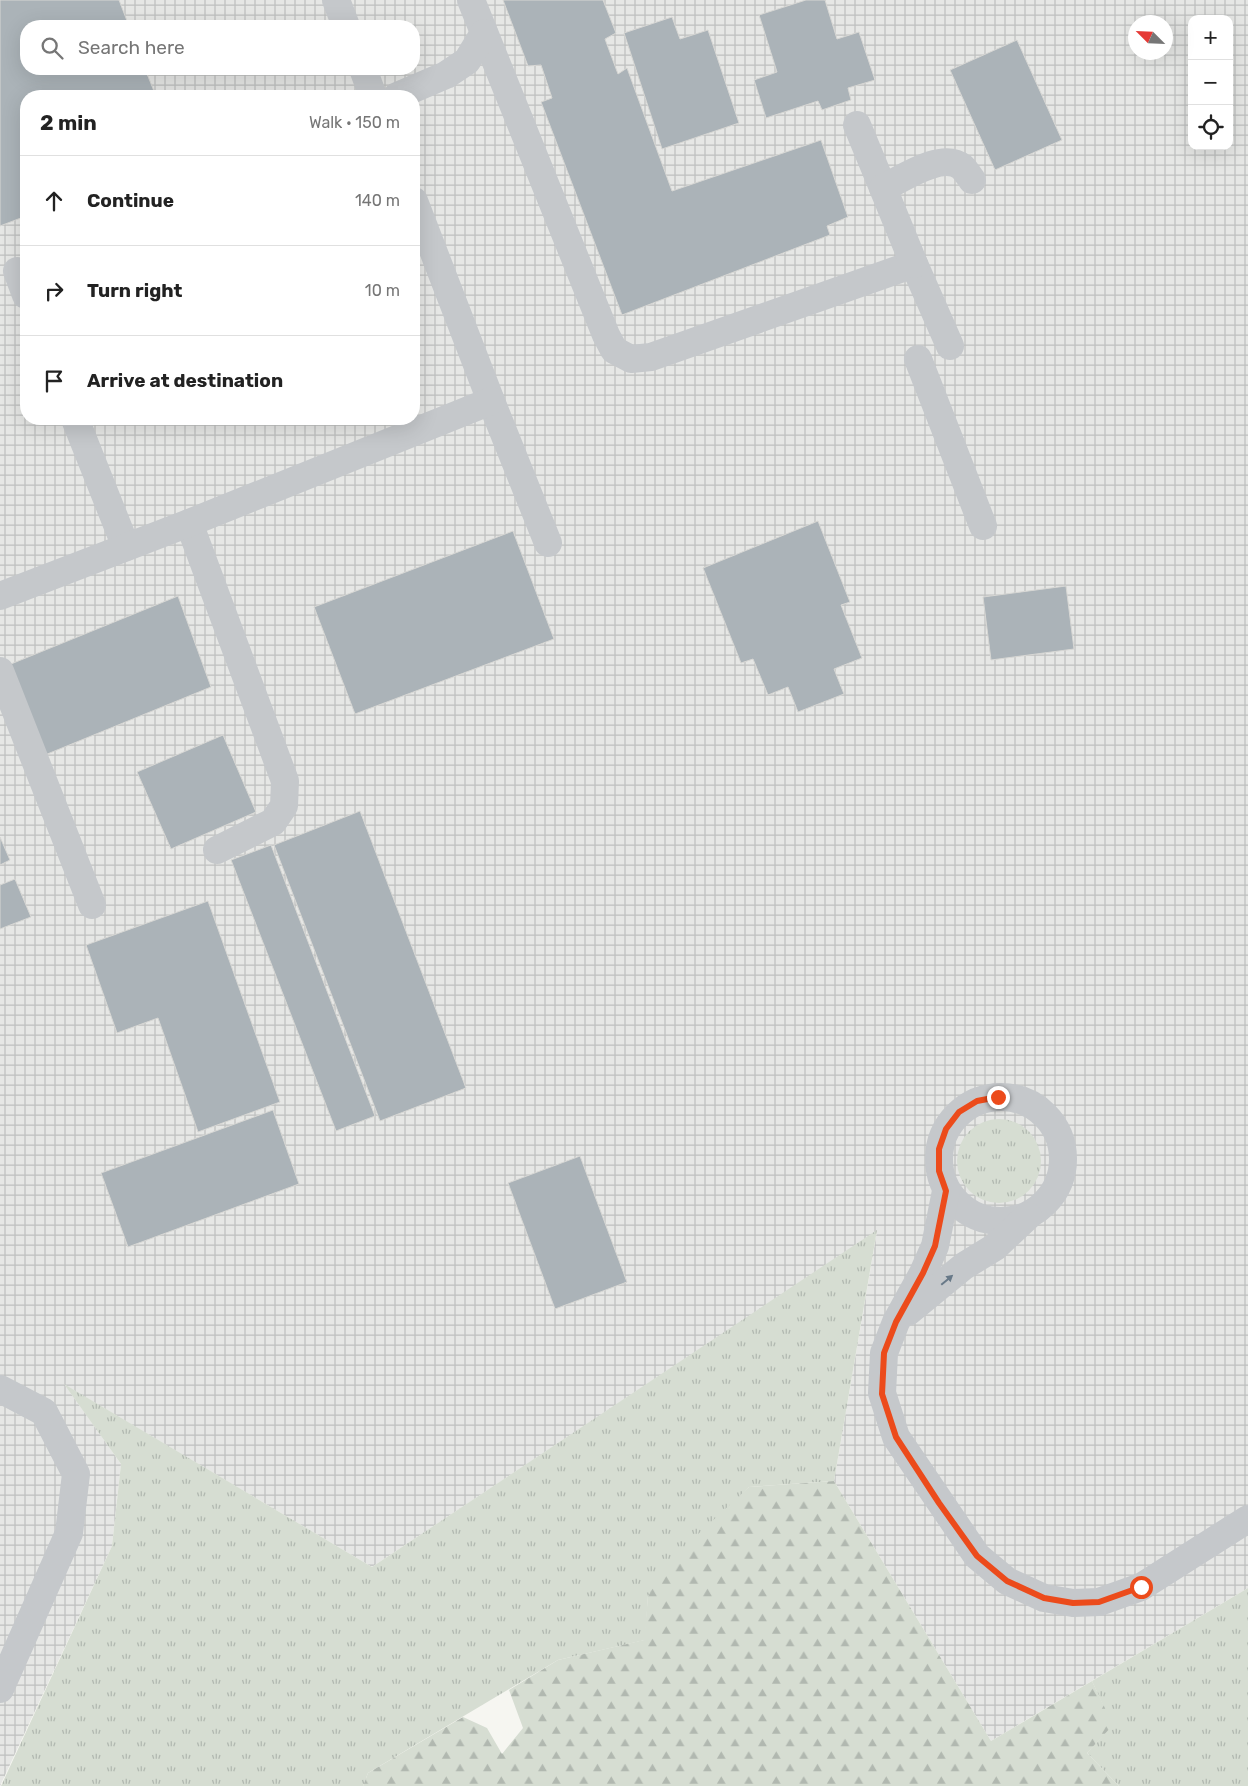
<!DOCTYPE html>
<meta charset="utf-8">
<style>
:root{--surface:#fff;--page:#f6f6f6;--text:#222;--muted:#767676;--line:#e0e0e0}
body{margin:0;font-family:Rubik,sans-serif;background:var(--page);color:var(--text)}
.controls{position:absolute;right:15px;top:15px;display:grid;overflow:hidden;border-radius:10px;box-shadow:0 5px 20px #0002}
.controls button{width:45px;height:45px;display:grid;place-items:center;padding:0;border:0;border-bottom:1px solid var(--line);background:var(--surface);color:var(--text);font:25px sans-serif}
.compass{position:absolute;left:1128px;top:15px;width:45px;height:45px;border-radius:50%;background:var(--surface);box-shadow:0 5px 20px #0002;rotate:294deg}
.stop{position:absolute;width:15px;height:15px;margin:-11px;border:4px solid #ec4b1b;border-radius:50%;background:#fff}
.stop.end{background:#ec4b1b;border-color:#fff;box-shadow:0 1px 5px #0008}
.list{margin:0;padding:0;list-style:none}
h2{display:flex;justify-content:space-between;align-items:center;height:65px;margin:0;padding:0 20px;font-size:21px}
h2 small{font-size:16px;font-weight:400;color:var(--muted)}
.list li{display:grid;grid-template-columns:32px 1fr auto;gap:15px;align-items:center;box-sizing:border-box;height:90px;padding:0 20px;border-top:1px solid var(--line)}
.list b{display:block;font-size:19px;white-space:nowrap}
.list em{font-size:16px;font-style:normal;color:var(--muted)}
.icon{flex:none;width:28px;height:28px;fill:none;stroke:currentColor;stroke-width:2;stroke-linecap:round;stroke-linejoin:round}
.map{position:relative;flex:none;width:1248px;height:1786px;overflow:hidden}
.search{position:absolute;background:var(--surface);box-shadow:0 5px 20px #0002;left:20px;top:20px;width:400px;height:55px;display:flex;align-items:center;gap:12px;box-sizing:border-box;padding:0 18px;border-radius:20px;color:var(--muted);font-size:19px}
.panel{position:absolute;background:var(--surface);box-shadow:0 5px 20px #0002;left:20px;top:90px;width:400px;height:335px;border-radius:20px}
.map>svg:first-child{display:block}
.industrial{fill:url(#industrial-grid);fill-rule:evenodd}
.grass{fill:url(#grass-tufts)}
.forest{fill:url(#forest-firs)}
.building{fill:#abb3b8;stroke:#d7d7d4}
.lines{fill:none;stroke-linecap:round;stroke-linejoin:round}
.minor{stroke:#c5c8cb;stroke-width:28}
.oneway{fill:#687988}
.route{stroke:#ec4b1b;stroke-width:6}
</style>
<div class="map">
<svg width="1248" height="1786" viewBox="0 0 1248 1786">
<defs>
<pattern id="industrial-grid" width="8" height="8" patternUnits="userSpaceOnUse" patternTransform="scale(1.25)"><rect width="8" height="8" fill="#e6e7e5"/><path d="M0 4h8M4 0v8" fill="none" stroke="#bec0bf"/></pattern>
<pattern id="grass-tufts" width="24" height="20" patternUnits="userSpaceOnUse" patternTransform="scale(1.25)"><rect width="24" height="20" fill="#d6ddd2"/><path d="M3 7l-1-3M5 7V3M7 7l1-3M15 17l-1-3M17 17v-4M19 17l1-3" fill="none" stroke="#b1b8b0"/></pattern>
<pattern id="forest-firs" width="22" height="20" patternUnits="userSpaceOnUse" patternTransform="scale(1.25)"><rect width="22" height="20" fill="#d6ddd2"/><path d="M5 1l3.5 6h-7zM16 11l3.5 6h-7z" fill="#b1b8b0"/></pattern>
</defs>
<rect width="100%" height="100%" fill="#f6f6f1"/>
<path class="industrial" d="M0,0H1248V1588L991,1741L834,1481L877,1231L372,1567L65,1385L121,1464L112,1546L0,1786ZM1192,19H1229V146H1192ZM1136,22H1166V52H1136ZM26,26H414V69H26ZM26,96H414V419H26Z"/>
<g class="grass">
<circle cx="999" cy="1161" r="42"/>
<polygon points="877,1230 834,1481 749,1487 648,1596 645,1640 558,1660 368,1773 363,1786 1,1786 112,1546 121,1464 64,1384 372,1567"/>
<polygon points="1248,1588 1248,1786 1119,1786 1087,1753 1112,1725 1092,1681"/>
</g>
<polygon class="forest" points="834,1481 991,1741 1092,1681 1113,1725 1087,1753 1119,1786 363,1786 368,1773 463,1717 487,1728 502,1754 523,1728 509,1690 558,1660 644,1640 648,1596 667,1563 749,1487"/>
<g class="building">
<polygon points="0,0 119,0 129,26 26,26 26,69 145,69 156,96 26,96 26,216 0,226"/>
<polygon points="503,0 603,0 616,33 605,39 618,74 627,68 672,191 821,140 848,217 827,226 830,235 622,315 541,102 552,98 541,65 528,66"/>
<polygon points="806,0 825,0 837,39 859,32 875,80 848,88 851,100 822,110 818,101 766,118 754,80 777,72 759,15"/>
<polygon points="672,17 680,39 708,30 739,123 662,149 624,33"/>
<polygon points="1017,40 1062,140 995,170 950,70"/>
<polygon points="818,521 850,602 841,605 862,658 834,669 844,694 798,712 788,687 768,695 753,659 741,663 703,568"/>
<polygon points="513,531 554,639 355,714 314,607"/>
<polygon points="1066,586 1074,649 991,660 983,597"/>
<polygon points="178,596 211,687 40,757 6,666"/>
<polygon points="223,735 256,812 171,849 137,772"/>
<polygon points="360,811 466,1088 380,1121 274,845"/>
<polygon points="0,837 10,860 0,865"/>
<polygon points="271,845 375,1116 336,1131 231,860"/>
<polygon points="15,879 31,917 0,929 0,885"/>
<polygon points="208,901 280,1102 198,1132 158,1018 117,1033 86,945"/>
<polygon points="273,1110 299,1184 128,1247 101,1173"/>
<polygon points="580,1156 627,1282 555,1309 508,1183"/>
</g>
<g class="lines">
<g class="minor">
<polyline points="336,0 346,26"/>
<polyline points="471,0 606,335 614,350 631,359 651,357 914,264 950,346"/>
<polyline points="363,69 373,96"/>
<polyline points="397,96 446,75 467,61 484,33"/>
<polyline points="857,125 883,188"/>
<polyline points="414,201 491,401 548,543"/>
<path d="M914,264L883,188C902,179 942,151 962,167C966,171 969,176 972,180"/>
<polyline points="17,271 26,295"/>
<polyline points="918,359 983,526"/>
<polyline points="75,419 126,547"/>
<polyline points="189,523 285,781 284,806 273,822 217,850"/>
<polyline points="0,596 189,523 491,401"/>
<polyline points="0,671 92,905"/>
<circle cx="1001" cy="1159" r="62"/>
<polyline points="946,1191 935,1246 923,1273 896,1322 884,1353 882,1393 896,1437 977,1556 1007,1581 1044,1598 1073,1603 1099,1602 1141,1587 1248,1519"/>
<polyline points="908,1312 964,1266 995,1247 1028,1216"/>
<polyline points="0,1389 44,1412 76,1474 69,1533 0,1689"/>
</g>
</g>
<defs><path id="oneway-solid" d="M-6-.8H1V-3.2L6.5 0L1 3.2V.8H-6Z" transform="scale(1.25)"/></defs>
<use class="oneway" href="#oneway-solid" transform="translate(947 1280) rotate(-40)"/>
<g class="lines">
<polyline class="route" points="998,1097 977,1101 959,1112 946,1129 939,1149 939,1171 946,1191 935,1246 923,1273 896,1322 884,1353 882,1394 896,1437 939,1503 977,1556 1007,1581 1044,1598 1073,1603 1099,1602 1141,1587"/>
</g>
</svg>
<div class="controls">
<button>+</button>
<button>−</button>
<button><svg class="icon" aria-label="locate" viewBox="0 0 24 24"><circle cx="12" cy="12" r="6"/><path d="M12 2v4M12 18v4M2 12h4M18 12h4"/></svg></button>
</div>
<svg class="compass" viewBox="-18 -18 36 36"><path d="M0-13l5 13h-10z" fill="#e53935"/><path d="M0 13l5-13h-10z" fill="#767676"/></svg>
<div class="stop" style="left:1141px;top:1587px"></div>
<div class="stop end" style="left:998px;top:1097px"></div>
<div class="search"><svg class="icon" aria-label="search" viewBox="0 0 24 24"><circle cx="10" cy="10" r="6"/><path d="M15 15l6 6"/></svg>Search here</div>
<section class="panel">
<h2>2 min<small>Walk · 150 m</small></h2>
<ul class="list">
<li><svg class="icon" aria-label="ahead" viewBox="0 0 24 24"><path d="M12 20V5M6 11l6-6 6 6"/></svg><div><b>Continue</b></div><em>140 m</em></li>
<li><svg class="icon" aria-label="right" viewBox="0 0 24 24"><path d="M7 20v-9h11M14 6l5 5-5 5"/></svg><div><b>Turn right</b></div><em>10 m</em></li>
<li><svg class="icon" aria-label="arrive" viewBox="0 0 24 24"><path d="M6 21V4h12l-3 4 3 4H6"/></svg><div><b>Arrive at destination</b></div></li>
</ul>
</section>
</div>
